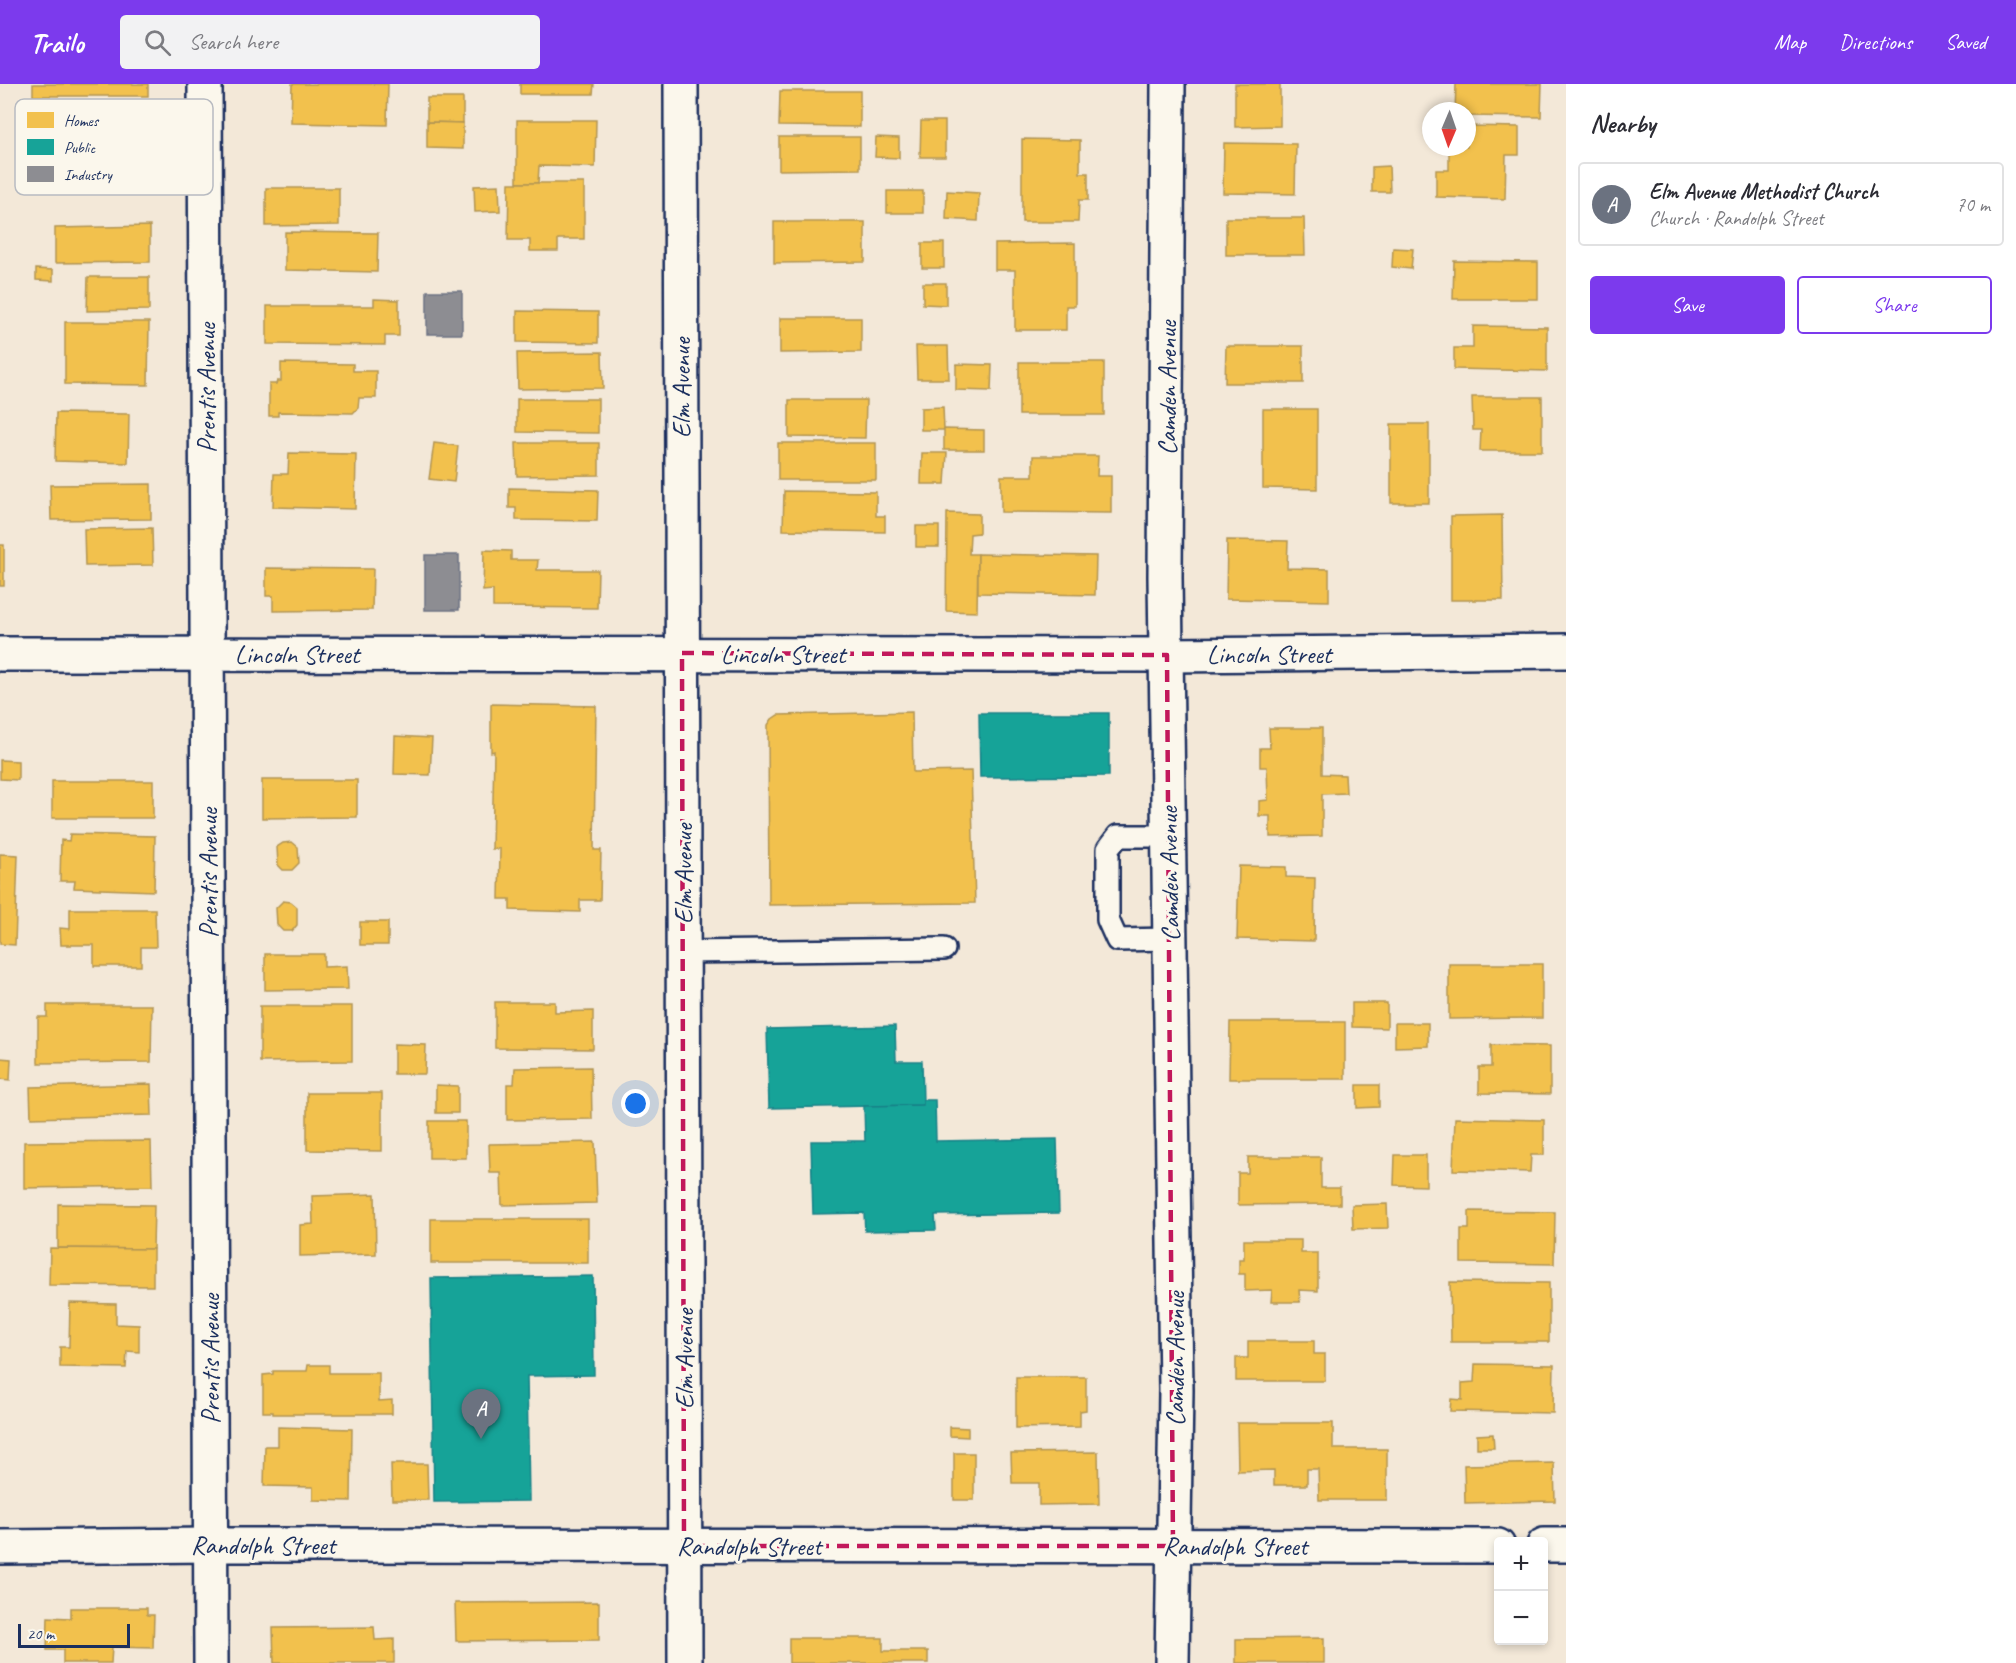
<!DOCTYPE html>
<meta charset="utf-8">
<style>
:root{--surface:#fff;--page:#f2f2f3;--text:#2b2b33;--muted:#7c7c81;--line:#e1e1e2;--accent:#7c3aed}
body{margin:0;font-family:Caveat,sans-serif;background:var(--page);color:var(--text)}
.controls{position:absolute;right:18px;bottom:18px;display:grid;overflow:hidden;border-radius:6px;box-shadow:0 3px 9px #0003}
.controls button{width:54px;height:54px;display:grid;place-items:center;padding:0;border:0;border-bottom:2px solid var(--line);background:var(--surface);color:var(--text);font:30px sans-serif}
.compass{position:absolute;left:1422px;top:18px;width:54px;height:54px;border-radius:50%;background:var(--surface);box-shadow:0 3px 9px #0003;rotate:182deg}
.scale{position:absolute;left:18px;bottom:15px;width:112px;box-sizing:border-box;padding-left:6px;border:3px solid #1b2f5e;border-top:0;font-size:16px;line-height:21px;white-space:nowrap;color:#1b2f5e;-webkit-text-stroke:4px #fbf7ec;paint-order:stroke}
.you{position:absolute;left:636px;top:1020px;width:21px;height:21px;margin:-15px;border:4px solid #fff;border-radius:50%;background:#1a73e8;box-shadow:0 0 0 9px #1a73e833}
.badge{display:grid;place-items:center;width:39px;height:39px;border-radius:50%;background:var(--accent);color:#fff;font-size:20px;font-weight:700}
.pin{position:absolute;translate:-50% -50px;filter:drop-shadow(0 2px 3px #0008)}
.pin::after{content:'';position:absolute;top:32px;width:21px;height:18px;background:inherit;clip-path:polygon(0 0,100% 0,50% 100%)}
.list{margin:0;padding:0;list-style:none}
h2{display:flex;justify-content:space-between;align-items:center;height:78px;margin:0;padding:0 24px;font-size:26px}
h2 small{font-size:20px;font-weight:400;color:var(--muted)}
.list li{display:grid;grid-template-columns:39px 1fr auto;gap:18px;align-items:center;box-sizing:border-box;height:84px;margin:0 12px 12px;padding:0 12px;border:2px solid var(--line);border-radius:6px}
.list b{display:block;font-size:22px;white-space:nowrap}
.list p{margin:0;font-size:20px;white-space:nowrap;color:var(--muted)}
.list em{font-size:20px;font-style:normal;color:var(--muted)}
.actions{display:flex;gap:12px;padding:18px 24px}
.actions a{flex:1;padding:14px 0;border:2px solid var(--accent);border-radius:6px;text-align:center;font-size:21px;color:var(--accent)}
.actions .main{background:var(--accent);color:#fff}
.icon{flex:none;width:33px;height:33px;fill:none;stroke:currentColor;stroke-width:2;stroke-linecap:round;stroke-linejoin:round}
.map{position:relative;flex:none;width:1566px;height:1579px;overflow:hidden}
header{display:flex;align-items:center;gap:36px;box-sizing:border-box;height:84px;padding:0 30px;background:var(--accent);color:#fff}
header strong{font-size:28px}
nav{display:flex;gap:33px;margin-inline-start:auto;font-size:21px}
.search{width:420px;height:54px;background:var(--page);display:flex;align-items:center;gap:15px;box-sizing:border-box;padding:0 21px;border-radius:6px;color:var(--muted);font-size:22px}
main{display:flex}
aside{flex:1;background:var(--surface)}
.map>svg:first-child{display:block}
.homes{fill:#f2c14e;stroke:#b29553;stroke-width:1.5}
.public{fill:#17a398;stroke:#188087;stroke-width:1.5}
.industry{fill:#8d8d92;stroke:#6b7182;stroke-width:1.5}
.lines{fill:none;stroke-linecap:round;stroke-linejoin:round}
.lane-casing{stroke:#1b2f5e;stroke-width:26}
.street-casing{stroke:#1b2f5e;stroke-width:38}
.secondary-casing{stroke:#1b2f5e;stroke-width:38}
.lane{stroke:#fbf7ec;stroke-width:21}
.street{stroke:#fbf7ec;stroke-width:33}
.secondary{stroke:#fbf7ec;stroke-width:33}
.marked{fill:none;stroke:#c2185b;stroke-width:4.5;stroke-dasharray:12 8;stroke-linejoin:round}
.labels{text-anchor:middle;stroke-width:6;stroke-linejoin:round;paint-order:stroke}
.street-label{font-size:26px;fill:#1b2f5e;stroke:#fbf7ec}
.key{fill:#fbf7ec;stroke:#b8bbc1;stroke-width:1.5}
.key-label{font-size:16px;fill:#1b2f5e}
</style>
<header>
<strong>Trailo</strong>
<div class="search"><svg class="icon" aria-label="search" viewBox="0 0 24 24"><circle cx="10" cy="10" r="6"/><path d="M15 15l6 6"/></svg>Search here</div>
<nav><a>Map</a><a>Directions</a><a>Saved</a></nav>
</header>
<main>
<div class="map">
<svg width="1566" height="1579" viewBox="0 0 1566 1579">
<rect width="100%" height="100%" fill="#f3e8d8"/>
<filter id="ink" filterUnits="userSpaceOnUse"><feTurbulence type="fractalNoise" baseFrequency=".0167" numOctaves="2"/><feDisplacementMap in="SourceGraphic" scale="12" xChannelSelector="R" yChannelSelector="G"/><feConvolveMatrix kernelMatrix="1 2 1 2 8 2 1 2 1" color-interpolation-filters="sRGB"/></filter>
<g filter="url(#ink)">
<g class="homes">
<rect x="33" y="0" width="115" height="12"/>
<polygon points="292,0 388,0 387,41 291,39"/>
<polygon points="520,0 594,0 593,10 520,10"/>
<polygon points="1235,0 1280,0 1280,42 1235,43"/>
<polygon points="1456,0 1542,0 1541,33 1467,32 1467,27 1455,27"/>
<polygon points="780,7 860,7 860,43 779,42"/>
<polygon points="427,14 463,14 463,39 427,38"/>
<polygon points="517,36 596,36 595,83 539,82 538,99 517,99"/>
<polygon points="921,37 945,37 945,73 920,73"/>
<polygon points="427,38 463,39 463,65 427,64"/>
<polygon points="1467,42 1519,43 1519,71 1506,71 1505,115 1436,113 1436,86 1449,86 1449,63 1467,63"/>
<polygon points="779,53 860,53 860,85 779,86"/>
<polygon points="876,53 899,54 899,74 875,73"/>
<polygon points="1022,55 1080,56 1080,89 1088,89 1088,116 1079,116 1078,138 1022,138"/>
<polygon points="1224,59 1296,60 1295,110 1223,109"/>
<polygon points="1389,82 1390,108 1372,108 1372,83"/>
<polygon points="509,99 584,99 584,155 558,155 558,167 530,167 530,156 508,156"/>
<polygon points="499,101 500,127 475,128 474,102"/>
<polygon points="266,104 339,104 339,141 266,142"/>
<rect x="887" y="107" width="36" height="22"/>
<polygon points="947,107 979,109 978,137 946,135"/>
<polygon points="1226,134 1304,134 1305,171 1226,171"/>
<polygon points="774,138 865,138 865,178 774,179"/>
<polygon points="150,142 150,178 55,179 55,144"/>
<polygon points="285,148 378,149 377,188 285,186"/>
<rect x="922" y="159" width="22" height="25"/>
<polygon points="1075,159 1075,222 1066,222 1066,246 1015,246 1015,186 995,186 995,160"/>
<polygon points="1393,164 1413,165 1411,185 1392,183"/>
<polygon points="1454,177 1538,178 1538,215 1453,215"/>
<polygon points="36,185 53,186 53,197 36,196"/>
<polygon points="88,193 149,193 149,226 87,227"/>
<polygon points="923,199 946,199 946,221 923,220"/>
<polygon points="374,215 399,216 399,252 385,252 385,261 267,260 267,222 374,222"/>
<polygon points="517,227 598,228 598,259 517,258"/>
<polygon points="780,234 861,234 861,268 780,269"/>
<polygon points="65,238 149,238 148,301 65,300"/>
<polygon points="1473,242 1547,243 1547,287 1454,285 1454,264 1473,264"/>
<polygon points="916,262 948,262 949,295 917,295"/>
<polygon points="1226,262 1303,262 1303,299 1225,299"/>
<polygon points="602,268 603,304 518,305 517,269"/>
<rect x="1019" y="278" width="85" height="53"/>
<polygon points="281,279 353,280 353,287 376,287 376,314 359,314 358,324 353,329 278,328 278,332 269,332 269,300 276,300 277,297 281,297"/>
<polygon points="956,280 992,281 991,307 956,306"/>
<polygon points="1472,313 1542,313 1542,367 1480,367 1481,346 1473,346"/>
<polygon points="517,315 598,315 598,349 517,348"/>
<polygon points="789,316 866,316 865,354 789,353"/>
<polygon points="943,323 944,346 921,346 921,324"/>
<polygon points="1263,325 1317,325 1317,405 1263,404"/>
<polygon points="56,329 129,330 128,379 55,377"/>
<rect x="1391" y="340" width="38" height="79"/>
<polygon points="944,345 984,346 984,366 944,366"/>
<polygon points="434,359 458,362 454,398 429,395"/>
<polygon points="516,359 599,359 599,391 517,392"/>
<rect x="778" y="359" width="98" height="37"/>
<polygon points="289,369 356,370 355,425 273,423 274,390 288,390"/>
<polygon points="922,369 947,369 945,400 921,400"/>
<polygon points="1033,372 1098,372 1097,392 1111,392 1111,429 1001,428 1001,392 1033,392"/>
<polygon points="151,400 151,435 51,436 50,401"/>
<polygon points="509,404 598,406 597,437 516,436 516,424 509,424"/>
<polygon points="784,407 876,408 876,432 885,432 885,448 783,446"/>
<polygon points="947,429 979,430 979,449 970,450 969,470 978,470 977,528 946,527"/>
<polygon points="1502,431 1503,516 1451,516 1451,432"/>
<rect x="916" y="442" width="23" height="21"/>
<polygon points="152,444 153,481 85,482 84,445"/>
<polygon points="1227,456 1288,457 1287,484 1329,485 1329,517 1226,515"/>
<rect x="0" y="461" width="4" height="41"/>
<polygon points="484,466 511,467 511,476 538,476 537,486 598,486 597,524 493,523 493,506 483,507"/>
<polygon points="978,470 1096,472 1095,511 978,509"/>
<polygon points="266,484 373,485 372,526 273,527 273,512 266,512"/>
<polygon points="491,620 596,622 594,766 601,766 600,816 580,816 580,828 510,826 510,815 499,815 500,765 492,765 494,667 491,668"/>
<polygon points="912,628 913,688 971,687 975,819 769,821 768,641 772,635 778,631"/>
<polygon points="1269,644 1322,644 1322,690 1345,691 1346,709 1322,710 1322,752 1270,753 1270,732 1259,732 1259,717 1268,716 1267,683 1260,683 1260,664 1270,664"/>
<polygon points="395,652 432,654 430,691 394,690"/>
<polygon points="0,676 18,677 18,696 0,695"/>
<polygon points="262,696 357,696 357,733 262,734"/>
<rect x="52" y="697" width="101" height="37"/>
<polygon points="70,750 155,752 154,807 74,804 75,797 60,797 61,756 69,757"/>
<polygon points="292,758 298,763 299,779 292,786 283,786 278,781 277,763 283,759"/>
<polygon points="0,770 18,771 15,861 0,860"/>
<polygon points="1239,782 1286,783 1286,793 1315,794 1314,857 1237,855"/>
<polygon points="283,817 291,818 297,823 297,841 292,847 283,847 277,841 276,824"/>
<polygon points="70,825 155,825 156,863 141,863 141,882 94,882 94,861 61,861 60,844 70,845"/>
<rect x="360" y="838" width="28" height="23"/>
<polygon points="265,870 324,870 324,883 347,882 348,905 265,906"/>
<polygon points="1449,880 1542,880 1542,934 1449,935"/>
<polygon points="495,918 555,918 555,928 593,927 593,965 495,964"/>
<polygon points="1352,919 1387,919 1387,944 1352,943"/>
<polygon points="47,921 152,921 151,978 38,979 38,933 47,933"/>
<polygon points="260,922 352,922 352,977 260,978"/>
<polygon points="1230,938 1345,938 1345,995 1229,995"/>
<polygon points="1395,939 1428,939 1428,962 1395,963"/>
<polygon points="394,960 426,961 425,990 394,990"/>
<polygon points="1491,961 1550,962 1550,1010 1479,1009 1479,983 1491,983"/>
<polygon points="0,974 11,975 10,996 0,995"/>
<polygon points="591,983 592,1035 507,1036 507,1000 514,1000 515,984"/>
<polygon points="151,1000 152,1031 31,1034 30,1003"/>
<polygon points="436,1001 458,1002 458,1029 436,1029"/>
<polygon points="1357,1001 1379,1001 1379,1023 1357,1024"/>
<polygon points="307,1009 382,1009 382,1067 307,1066"/>
<polygon points="1455,1034 1544,1036 1544,1071 1531,1071 1530,1088 1453,1086"/>
<rect x="429" y="1037" width="37" height="37"/>
<polygon points="151,1057 152,1102 24,1104 24,1058"/>
<polygon points="595,1058 597,1119 502,1121 501,1089 490,1089 489,1060"/>
<polygon points="1395,1071 1426,1071 1426,1102 1394,1101"/>
<polygon points="1248,1073 1321,1073 1321,1104 1340,1104 1340,1120 1238,1121 1238,1089 1248,1089"/>
<polygon points="375,1110 376,1170 300,1172 300,1141 313,1140 312,1112"/>
<polygon points="58,1120 154,1121 153,1165 58,1164"/>
<polygon points="1387,1120 1388,1144 1353,1145 1352,1121"/>
<polygon points="1469,1127 1555,1128 1554,1180 1461,1179 1461,1145 1469,1145"/>
<rect x="431" y="1135" width="157" height="44"/>
<polygon points="1244,1156 1301,1156 1301,1169 1318,1169 1318,1207 1299,1206 1300,1218 1271,1218 1272,1206 1245,1207 1245,1190 1239,1190 1239,1175 1244,1175"/>
<polygon points="50,1164 153,1165 153,1202 49,1201"/>
<polygon points="1450,1198 1549,1199 1549,1258 1451,1258"/>
<polygon points="70,1219 116,1220 116,1240 139,1241 139,1268 127,1267 126,1284 60,1283 60,1263 69,1263"/>
<polygon points="1248,1257 1314,1257 1314,1270 1325,1270 1325,1297 1236,1297 1236,1274 1248,1274"/>
<polygon points="1475,1280 1554,1281 1553,1329 1450,1327 1451,1315 1462,1316 1462,1299 1474,1298"/>
<polygon points="308,1281 329,1281 329,1289 379,1289 379,1317 392,1316 392,1330 273,1330 273,1328 263,1328 263,1291 273,1290 273,1287 307,1287"/>
<polygon points="1016,1293 1086,1293 1086,1326 1080,1327 1080,1343 1016,1344"/>
<polygon points="1237,1339 1333,1339 1333,1365 1387,1365 1387,1416 1319,1416 1318,1385 1307,1385 1307,1401 1274,1401 1274,1386 1238,1387"/>
<polygon points="278,1343 352,1345 351,1417 313,1416 313,1403 264,1402 265,1362 278,1362"/>
<polygon points="950,1343 968,1344 968,1353 950,1352"/>
<polygon points="1493,1350 1494,1364 1477,1364 1477,1351"/>
<polygon points="1098,1368 1099,1420 1039,1421 1039,1399 1012,1399 1011,1369"/>
<rect x="954" y="1369" width="20" height="47"/>
<polygon points="1554,1379 1555,1417 1465,1419 1464,1381"/>
<polygon points="391,1380 427,1380 428,1416 392,1416"/>
<polygon points="599,1518 599,1556 456,1557 455,1519"/>
<polygon points="71,1524 147,1524 147,1531 154,1531 153,1564 112,1563 111,1579 63,1579 63,1566 47,1566 48,1533 71,1534"/>
<polygon points="374,1543 375,1556 394,1555 394,1579 274,1579 273,1544"/>
<polygon points="789,1554 883,1554 883,1567 928,1567 928,1579 789,1579"/>
<polygon points="1324,1554 1324,1579 1236,1579 1236,1555"/>
</g>
<g class="public">
<polygon points="979,629 1109,629 1109,692 980,693"/>
<polygon points="895,942 896,977 922,977 923,1021 769,1024 767,945"/>
<polygon points="923,1016 935,1016 936,1057 1057,1055 1059,1129 935,1131 936,1146 865,1147 864,1129 813,1130 811,1057 865,1057 864,1022 923,1021"/>
<polygon points="593,1192 594,1291 527,1292 529,1417 434,1418 431,1194"/>
</g>
<g class="industry">
<rect x="427" y="207" width="35" height="43"/>
<rect x="425" y="471" width="34" height="55"/>
</g>
<g class="lines">
<g class="lane-casing">
<g id="lane">
<polyline points="1169,752 1118,752 1108,765 1108,836 1117,856 1170,855"/>
<polyline points="683,868 944,865"/>
</g>
</g>
<g class="street-casing">
<g id="street">
<polyline points="205,0 211,1579"/>
<polyline points="1168,0 1165,493 1176,1306 1172,1579"/>
<polyline points="1544,1461 1566,1461"/>
<polyline points="0,1463 211,1461 1498,1462"/>
</g>
</g>
<g class="secondary-casing">
<g id="secondary">
<polyline points="681,0 685,1579"/>
<polyline points="0,570 1167,571 1566,567"/>
</g>
</g>
<use href="#lane" class="lane"/>
<use href="#street" class="street"/>
<use href="#secondary" class="secondary"/>
</g>
</g>
<path class="marked" d="M682,569L1167,571L1173,1462H684Z"/>
<g class="labels">
<g class="street-label">
<text transform="translate(206 304) rotate(-90)" y="9">Prentis Avenue</text>
<text transform="translate(681 304) rotate(-90)" y="9">Elm Avenue</text>
<text transform="translate(1167 304) rotate(-90)" y="9">Camden Avenue</text>
<text x="297" y="579">Lincoln Street</text>
<text x="783" y="579">Lincoln Street</text>
<text x="1269" y="579">Lincoln Street</text>
<text transform="translate(208 789) rotate(-90)" y="9">Prentis Avenue</text>
<text transform="translate(683 790) rotate(-90)" y="9">Elm Avenue</text>
<text transform="translate(1169 790) rotate(-91)" y="9">Camden Avenue</text>
<text transform="translate(210 1275) rotate(-90)" y="9">Prentis Avenue</text>
<text transform="translate(684 1275) rotate(-90)" y="9">Elm Avenue</text>
<text transform="translate(1175 1275) rotate(-90)" y="9">Camden Avenue</text>
<text x="263" y="1470">Randolph Street</text>
<text x="749" y="1471">Randolph Street</text>
<text x="1235" y="1471">Randolph Street</text>
</g>
</g>
<rect x="15" y="15" width="198" height="96" rx="9" class="key"/>
<rect x="27" y="28" width="27" height="16" fill="#f2c14e"/>
<rect x="27" y="55" width="27" height="16" fill="#17a398"/>
<rect x="27" y="82" width="27" height="16" fill="#8d8d92"/>
<g class="key-label">
<text x="64" y="42">Homes</text>
<text x="64" y="69">Public</text>
<text x="64" y="96">Industry</text>
</g>
</svg>
<div class="controls">
<button>+</button>
<button>−</button>
</div>
<svg class="compass" viewBox="-18 -18 36 36"><path d="M0-13l5 13h-10z" fill="#e53935"/><path d="M0 13l5-13h-10z" fill="#7c7c81"/></svg>
<div class="scale">20 m</div>
<div class="you"></div>
<div class="pin badge" style="left:481px;top:1355px;background:#6b7280">A</div>
</div>
<aside>
<h2>Nearby<small></small></h2>
<ul class="list">
<li><span class="badge" style="background:#6b7280">A</span><div><b>Elm Avenue Methodist Church</b><p>Church · Randolph Street</p></div><em>70 m</em></li>
</ul>
<div class="actions"><a class="main">Save</a><a>Share</a></div>
</aside>
</main>
